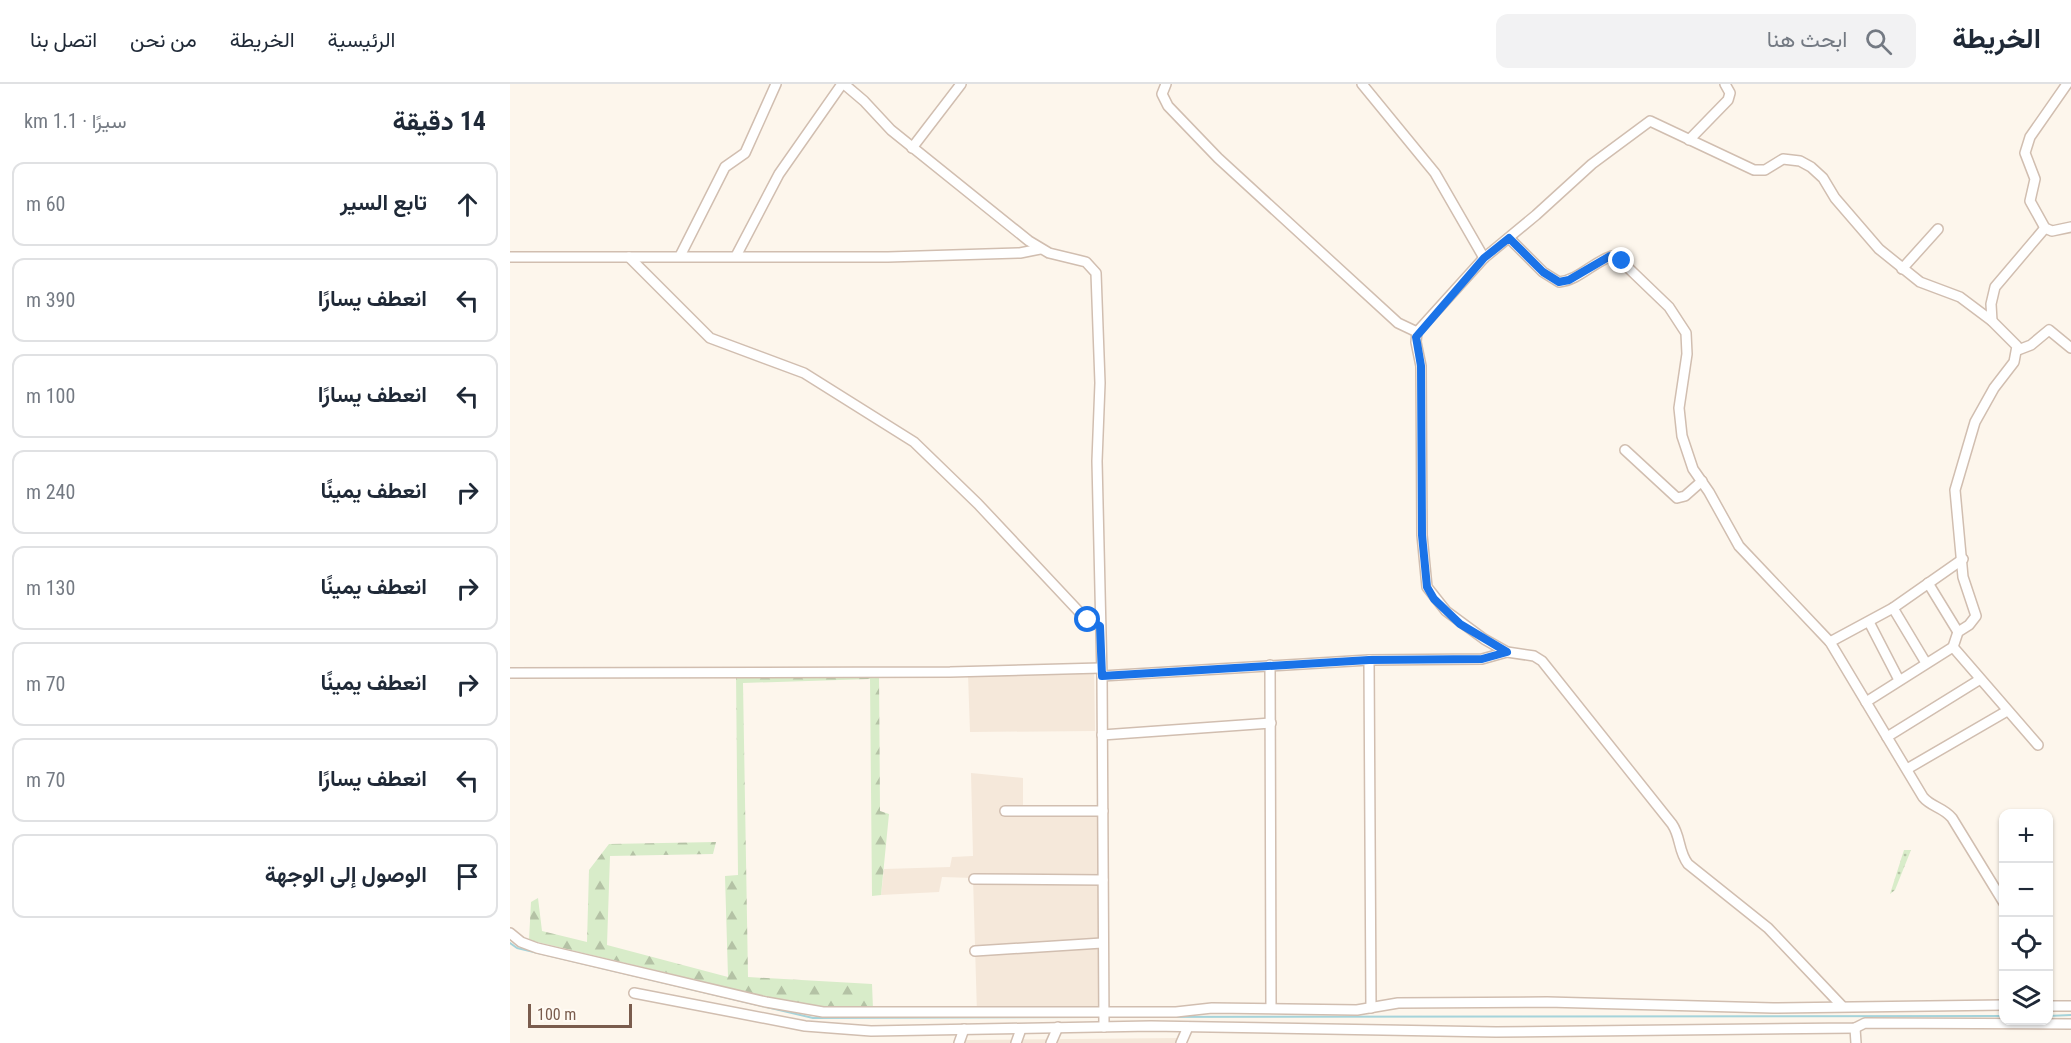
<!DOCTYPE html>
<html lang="ar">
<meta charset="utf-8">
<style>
:root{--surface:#fff;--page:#f2f2f3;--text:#1f2937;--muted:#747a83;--line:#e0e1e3}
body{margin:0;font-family:"Roboto Condensed",Vazirmatn,sans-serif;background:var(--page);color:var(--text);direction:rtl}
.controls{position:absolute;right:18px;bottom:18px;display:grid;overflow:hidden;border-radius:12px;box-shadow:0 2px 4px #0004}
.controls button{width:54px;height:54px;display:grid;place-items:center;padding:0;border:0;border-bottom:2px solid var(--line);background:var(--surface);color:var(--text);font:30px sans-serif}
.scale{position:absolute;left:18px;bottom:15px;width:104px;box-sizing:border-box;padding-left:6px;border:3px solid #7a5c4d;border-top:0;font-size:16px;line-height:21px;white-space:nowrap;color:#7a5c4d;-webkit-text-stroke:4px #fffaf3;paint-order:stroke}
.stop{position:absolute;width:18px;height:18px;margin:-14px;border:4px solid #1a73e8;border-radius:50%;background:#fff}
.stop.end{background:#1a73e8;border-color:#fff;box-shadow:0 2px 6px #0008}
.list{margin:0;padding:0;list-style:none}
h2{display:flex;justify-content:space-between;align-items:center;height:78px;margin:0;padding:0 24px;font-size:26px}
h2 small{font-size:20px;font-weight:400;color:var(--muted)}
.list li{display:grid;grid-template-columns:39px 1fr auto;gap:18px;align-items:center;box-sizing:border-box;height:84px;margin:0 12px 12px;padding:0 12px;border:2px solid var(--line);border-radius:12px}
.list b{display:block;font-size:22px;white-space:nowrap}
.list em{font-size:20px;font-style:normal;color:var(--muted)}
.icon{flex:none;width:33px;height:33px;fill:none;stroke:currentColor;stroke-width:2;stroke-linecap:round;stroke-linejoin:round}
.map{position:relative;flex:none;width:1561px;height:959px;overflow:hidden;direction:ltr}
header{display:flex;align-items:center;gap:36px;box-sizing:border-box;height:84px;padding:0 30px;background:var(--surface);border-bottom:2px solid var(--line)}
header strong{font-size:28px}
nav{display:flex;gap:33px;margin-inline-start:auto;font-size:21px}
.search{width:420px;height:54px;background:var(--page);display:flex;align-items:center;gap:15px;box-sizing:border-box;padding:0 21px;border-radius:12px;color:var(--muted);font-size:22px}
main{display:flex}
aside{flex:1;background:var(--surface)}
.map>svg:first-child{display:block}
.residential{fill:#f5e8da}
.grass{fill:url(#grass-dots)}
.forest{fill:url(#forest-firs)}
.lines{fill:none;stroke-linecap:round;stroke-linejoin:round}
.stream{stroke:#a5d3da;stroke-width:2}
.minor-casing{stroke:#d1beb0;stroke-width:12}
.minor{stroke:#fff;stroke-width:9}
.route{stroke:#1a73e8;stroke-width:8}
</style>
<header>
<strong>الخريطة</strong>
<div class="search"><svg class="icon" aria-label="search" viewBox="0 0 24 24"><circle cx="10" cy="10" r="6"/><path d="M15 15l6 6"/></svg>ابحث هنا</div>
<nav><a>الرئيسية</a><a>الخريطة</a><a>من نحن</a><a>اتصل بنا</a></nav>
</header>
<main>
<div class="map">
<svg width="1561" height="959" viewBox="0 0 1561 959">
<defs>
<pattern id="grass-dots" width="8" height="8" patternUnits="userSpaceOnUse" patternTransform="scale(1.5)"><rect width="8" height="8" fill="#d8ecc9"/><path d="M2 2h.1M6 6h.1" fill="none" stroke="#b4c2a5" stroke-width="1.8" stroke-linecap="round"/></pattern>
<pattern id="forest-firs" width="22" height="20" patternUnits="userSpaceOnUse" patternTransform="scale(1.5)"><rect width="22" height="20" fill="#d8ecc9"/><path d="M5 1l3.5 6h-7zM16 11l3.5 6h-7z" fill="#b4c2a5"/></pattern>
</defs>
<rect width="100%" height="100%" fill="#fdf6ec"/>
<g class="residential">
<polygon points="584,582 585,647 460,648 458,590"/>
<polygon points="461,689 513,694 513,723 588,726 592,928 467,930 463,794 432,793 429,808 371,811 374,785 440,783 442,773 463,772"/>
<polygon points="669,954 667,959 455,959 456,956"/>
</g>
<polygon class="grass" points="1394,766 1401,766 1385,806 1380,810"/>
<polygon class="forest" points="369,588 370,727 379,730 371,811 362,812 360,595 233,599 238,893 362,900 363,925 300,923 19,856 21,818 28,814 32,847 77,858 79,786 99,760 206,758 203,770 100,772 97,861 218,893 215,792 228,791 226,590"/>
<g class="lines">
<g class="stream">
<polyline points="0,859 7,864 303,934 590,933"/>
<polyline points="1538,932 1561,931"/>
<polyline points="596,933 1494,932"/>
</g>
<g class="minor-casing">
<g id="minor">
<polyline points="334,0 354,17 381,46 519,157 539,169 576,178 586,189 590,299 587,377 592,592 594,943"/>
<polyline points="656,0 652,10 658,22 708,74 888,239 907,248"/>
<polyline points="852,0 925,89 974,174"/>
<polyline points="1557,0 1520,53 1515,69 1525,95 1520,117 1535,144 1542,147 1561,143"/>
<polyline points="1179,56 1218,16 1220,9 1215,0"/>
<polyline points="402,64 451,0"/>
<path d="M999,154L1033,188L1049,198C1069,196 1083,178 1102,172L1108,174L1159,223L1176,249L1177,270L1169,324L1172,352L1183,385L1199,408L1229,462L1320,558L1413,713C1421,723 1433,723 1442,734L1494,819"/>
<polyline points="170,172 215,83 235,69 266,0"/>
<polyline points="226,172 269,90 332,0"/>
<polyline points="0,173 378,173 510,169 530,165"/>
<polyline points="119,173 200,254 294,289 404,358 468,420 574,533 590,542"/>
<polyline points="1392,185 1428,145"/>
<polyline points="1482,237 1481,220 1485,203 1535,144"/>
<polyline points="1508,266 1521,261 1539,246 1561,264"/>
<polyline points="1115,366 1167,414 1175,412 1192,397"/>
<polyline points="1418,499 1448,548"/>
<polyline points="1383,524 1416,579"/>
<polyline points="1359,538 1389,596"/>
<polyline points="1320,558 1383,524 1453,475"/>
<polyline points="859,576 861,924"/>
<polyline points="760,581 761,924"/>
<polyline points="0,589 440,588 591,584"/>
<polyline points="592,592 859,576 972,575 997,568"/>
<polyline points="1356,618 1443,563"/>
<polyline points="592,651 761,639"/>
<polyline points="1377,653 1469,596"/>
<polyline points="1397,685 1497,627"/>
<polyline points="495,727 593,727"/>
<polyline points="464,795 593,796"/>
<polyline points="0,849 11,858 27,864 256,918 313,928 666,928 702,924 847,926 888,919 1037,918 1263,924 1494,921"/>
<polyline points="465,867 592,859"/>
<polyline points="124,909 295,942 361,947 641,942 986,948 1345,944 1355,939 1561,940"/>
<path d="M1332,922L1258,844L1178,780C1168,767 1171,753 1162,740L1032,577L1024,572L997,568L974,555L936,527L917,503L912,451L911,282L906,258L907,248L974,174L1026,131L1082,80L1140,37L1244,86H1255L1273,75L1290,77L1301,83L1313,94L1325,114L1369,165L1410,198L1450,213L1482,237L1507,262L1504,278L1484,304L1465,338L1445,406L1453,493L1466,532L1459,541L1448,548L1443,563L1528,661"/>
<polyline points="1538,922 1561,922"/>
<polyline points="1345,944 1346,959"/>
<polyline points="449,959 454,945"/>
<polyline points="506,959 511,945"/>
<polyline points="541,959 548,943"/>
<polyline points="671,959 678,943"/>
</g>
</g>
<use href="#minor" class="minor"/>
</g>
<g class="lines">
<polyline class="route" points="578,536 590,542 592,592 859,576 972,575 997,568 950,540 924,515 917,503 912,451 911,282 906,253 974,174 999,154 1033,188 1049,198 1059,196 1100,172 1112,177"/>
</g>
</svg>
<div class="controls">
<button>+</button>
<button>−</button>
<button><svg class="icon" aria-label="locate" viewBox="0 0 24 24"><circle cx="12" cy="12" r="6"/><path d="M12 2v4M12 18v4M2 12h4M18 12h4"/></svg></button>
<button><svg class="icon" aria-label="layers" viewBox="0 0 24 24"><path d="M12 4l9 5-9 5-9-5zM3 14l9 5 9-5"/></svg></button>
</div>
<div class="scale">100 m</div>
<div class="stop" style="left:578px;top:536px"></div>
<div class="stop end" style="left:1112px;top:177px"></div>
</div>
<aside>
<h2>14 دقيقة<small>سيرًا · 1.1 km</small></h2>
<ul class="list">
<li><svg class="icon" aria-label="ahead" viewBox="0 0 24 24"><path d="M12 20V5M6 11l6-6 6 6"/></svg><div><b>تابع السير</b></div><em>60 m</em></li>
<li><svg class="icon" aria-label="left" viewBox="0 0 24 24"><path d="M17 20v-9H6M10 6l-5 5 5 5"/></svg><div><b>انعطف يسارًا</b></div><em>390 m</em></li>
<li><svg class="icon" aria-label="left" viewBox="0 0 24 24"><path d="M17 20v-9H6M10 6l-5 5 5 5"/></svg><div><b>انعطف يسارًا</b></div><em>100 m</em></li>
<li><svg class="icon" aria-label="right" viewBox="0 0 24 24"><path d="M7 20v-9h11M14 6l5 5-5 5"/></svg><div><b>انعطف يمينًا</b></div><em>240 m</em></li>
<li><svg class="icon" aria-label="right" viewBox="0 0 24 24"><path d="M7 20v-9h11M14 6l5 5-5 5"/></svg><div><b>انعطف يمينًا</b></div><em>130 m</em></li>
<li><svg class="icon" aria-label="right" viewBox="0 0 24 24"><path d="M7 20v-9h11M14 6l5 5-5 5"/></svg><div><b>انعطف يمينًا</b></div><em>70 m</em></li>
<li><svg class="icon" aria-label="left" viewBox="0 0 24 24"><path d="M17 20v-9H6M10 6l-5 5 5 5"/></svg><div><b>انعطف يسارًا</b></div><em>70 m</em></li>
<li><svg class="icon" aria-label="arrive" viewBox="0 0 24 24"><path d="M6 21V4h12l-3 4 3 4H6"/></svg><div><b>الوصول إلى الوجهة</b></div></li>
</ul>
</aside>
</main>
